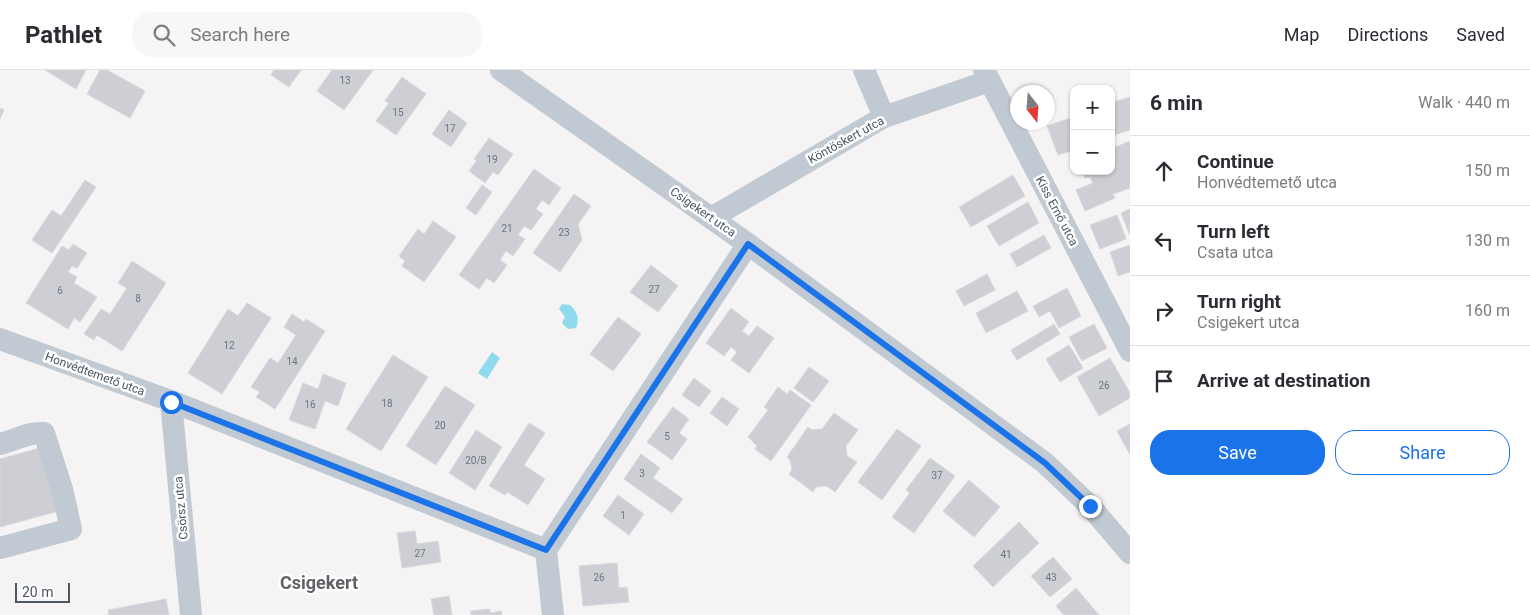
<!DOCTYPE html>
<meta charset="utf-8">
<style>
:root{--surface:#fff;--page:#f7f7f7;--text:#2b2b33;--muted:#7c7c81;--line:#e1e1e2;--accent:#1a73e8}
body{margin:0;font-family:Roboto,sans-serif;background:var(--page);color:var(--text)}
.controls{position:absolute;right:15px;top:15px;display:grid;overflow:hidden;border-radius:10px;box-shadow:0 1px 4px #0004}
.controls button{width:45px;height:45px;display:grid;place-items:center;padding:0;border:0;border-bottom:1px solid var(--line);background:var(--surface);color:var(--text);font:25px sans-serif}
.compass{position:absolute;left:1010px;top:15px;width:45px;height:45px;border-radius:50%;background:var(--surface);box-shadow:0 1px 4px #0004;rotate:163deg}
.scale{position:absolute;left:15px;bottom:12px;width:55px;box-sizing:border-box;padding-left:5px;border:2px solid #4a5661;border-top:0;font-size:14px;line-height:18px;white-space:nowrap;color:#4a5661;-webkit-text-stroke:4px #fff;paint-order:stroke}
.stop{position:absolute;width:15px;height:15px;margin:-11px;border:4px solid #1a73e8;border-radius:50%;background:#fff}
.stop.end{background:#1a73e8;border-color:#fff;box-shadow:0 1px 5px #0008}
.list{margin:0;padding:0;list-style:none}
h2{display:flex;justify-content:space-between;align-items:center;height:65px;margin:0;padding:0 20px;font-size:21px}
h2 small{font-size:16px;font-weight:400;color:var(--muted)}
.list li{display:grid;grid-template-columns:32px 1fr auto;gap:15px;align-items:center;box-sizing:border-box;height:70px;padding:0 20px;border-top:1px solid var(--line)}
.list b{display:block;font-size:19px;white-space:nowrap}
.list p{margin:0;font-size:16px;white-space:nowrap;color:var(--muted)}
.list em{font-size:16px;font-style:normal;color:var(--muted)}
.actions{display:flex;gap:10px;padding:15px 20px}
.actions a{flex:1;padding:11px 0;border:1px solid var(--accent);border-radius:20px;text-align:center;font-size:18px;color:var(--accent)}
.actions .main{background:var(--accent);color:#fff}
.icon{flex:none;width:28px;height:28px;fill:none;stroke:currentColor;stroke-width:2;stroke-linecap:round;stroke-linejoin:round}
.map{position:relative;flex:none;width:1130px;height:545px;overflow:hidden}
header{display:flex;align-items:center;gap:30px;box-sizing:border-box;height:70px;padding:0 25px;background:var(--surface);border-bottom:1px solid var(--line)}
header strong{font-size:24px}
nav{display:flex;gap:28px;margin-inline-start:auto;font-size:18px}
.search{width:350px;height:45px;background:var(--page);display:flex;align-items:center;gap:12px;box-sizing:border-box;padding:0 18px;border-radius:20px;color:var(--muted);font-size:19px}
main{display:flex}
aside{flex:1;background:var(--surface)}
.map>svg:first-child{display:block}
.water{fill:#90daee}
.building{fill:#cdcfd5;stroke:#d7d9de}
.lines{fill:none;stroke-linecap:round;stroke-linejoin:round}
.minor{stroke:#c1cad2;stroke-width:22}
.route{stroke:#1a73e8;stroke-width:6}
.labels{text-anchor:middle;stroke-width:5;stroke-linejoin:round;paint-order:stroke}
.number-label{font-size:10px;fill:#6b747e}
.street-label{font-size:12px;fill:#4a5661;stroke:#fff}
.district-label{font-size:18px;font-weight:bold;fill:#5f6368;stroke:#fff}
</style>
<header>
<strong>Pathlet</strong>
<div class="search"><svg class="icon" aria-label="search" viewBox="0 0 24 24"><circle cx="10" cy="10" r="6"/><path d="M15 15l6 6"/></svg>Search here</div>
<nav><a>Map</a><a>Directions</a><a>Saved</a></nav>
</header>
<main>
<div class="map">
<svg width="1130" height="545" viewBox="0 0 1130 545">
<rect width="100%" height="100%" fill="#f5f3f3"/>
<g class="water">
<path d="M562,234L570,235C577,241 580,249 576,258L568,259L562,253L565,247L559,239Z"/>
<polygon points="492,282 500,288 487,309 478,303"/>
</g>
<g class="building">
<polygon points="45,0 86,0 76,19"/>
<polygon points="100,0 107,0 145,21 130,48 87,24"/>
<polygon points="274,0 301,0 289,17 271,5"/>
<polygon points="332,0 373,0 344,40 317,21"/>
<polygon points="402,7 426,24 396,65 376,51 389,33 385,31"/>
<polygon points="1130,27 1130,60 1111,66 1111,33"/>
<polygon points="0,38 4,40 0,49"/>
<polygon points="449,40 467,53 451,77 432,64"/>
<polygon points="1074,47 1074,80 1058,85 1047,56"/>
<polygon points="489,68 513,84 498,105 493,102 485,113 469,101 477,90 474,89"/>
<polygon points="1130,71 1130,118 1113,124 1115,128 1085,141 1076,120 1093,113 1090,107 1085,108 1082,101 1111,101 1111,79"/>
<polygon points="534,99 561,118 549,135 542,130 536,139 543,144 531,160 524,156 518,165 525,169 513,186 506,181 500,190 507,195 494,213 487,208 479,219 459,205"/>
<polygon points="1013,105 1025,126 971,157 959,137"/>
<polygon points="85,110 96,117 72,153 61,146"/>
<polygon points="482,115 492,122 476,145 466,138"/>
<polygon points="574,124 591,136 578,154 582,170 560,202 533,183"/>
<polygon points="1028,132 1039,153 999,176 987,156"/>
<polygon points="1130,139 1130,165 1121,143"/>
<polygon points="52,140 72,153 52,183 32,170"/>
<polygon points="1117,145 1126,169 1100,179 1090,155"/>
<polygon points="433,151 456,167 424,212 402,196 405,191 399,186 418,159 424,164"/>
<polygon points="1044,165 1051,178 1017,197 1010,184"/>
<polygon points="73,174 87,183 77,198 72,196 68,202 77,207 74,213 97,227 80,252 74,248 68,259 26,233 62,176 69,180"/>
<polygon points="1130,175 1130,202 1118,206 1110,182"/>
<polygon points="132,191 166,213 122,281 97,265 94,270 84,264 101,239 110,244 127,218 118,213"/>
<polygon points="651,195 678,216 658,242 630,222"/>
<polygon points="987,204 995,220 964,236 956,221"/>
<polygon points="1067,218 1081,246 1059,258 1050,241 1039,247 1033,236"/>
<polygon points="1017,221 1028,241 986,263 976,243"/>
<polygon points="247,233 271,248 222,324 188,303 228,239 238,246"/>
<polygon points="731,238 749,252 742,261 749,266 757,256 774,268 749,303 731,290 737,282 731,277 724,286 706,273"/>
<polygon points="292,244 304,252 306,249 325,261 275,339 256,327 260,322 251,317 270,288 278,293 296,265 284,257"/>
<polygon points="618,247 641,264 613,301 590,284"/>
<polygon points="1054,254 1060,264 1017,290 1011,280"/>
<polygon points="1094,254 1107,278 1082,291 1069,267"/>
<polygon points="1069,275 1083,298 1060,312 1046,289"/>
<polygon points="393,285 428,307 381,381 346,359"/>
<polygon points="1110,288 1130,323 1130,328 1099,346 1077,307"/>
<polygon points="809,297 829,311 813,332 794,318"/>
<polygon points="323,304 346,313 338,336 325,331 315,359 289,350 303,313 318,319"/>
<polygon points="694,308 711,321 699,337 682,325"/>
<polygon points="445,316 475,335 436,395 406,376"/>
<polygon points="778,317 787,324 790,320 811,335 771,391 755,379 757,376 748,367 768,340 764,337"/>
<polygon points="722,327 739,339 727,356 710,343"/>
<polygon points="673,337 689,349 679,363 687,369 672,390 647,372"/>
<polygon points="834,343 858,360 846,376 847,386 857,392 835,422 827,416 816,417 813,422 789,404 792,400 790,390 787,387 808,357 812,360 822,359"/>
<polygon points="529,353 545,363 524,395 545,409 528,435 507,422 505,425 489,416"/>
<polygon points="1130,354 1130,385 1117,361"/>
<polygon points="897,359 921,376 882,430 858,412"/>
<polygon points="476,360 502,377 475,420 449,403"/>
<polygon points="43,377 59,441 0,457 0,389"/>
<polygon points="641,384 660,398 653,408 662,414 652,429 624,409"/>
<polygon points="930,388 955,406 914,463 892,447 910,423 906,420"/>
<polygon points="969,410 1000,437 974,467 943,441"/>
<polygon points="662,414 683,429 672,443 652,429"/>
<polygon points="618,425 644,444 629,465 603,446"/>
<polygon points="1019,452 1039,473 993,517 973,496"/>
<polygon points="415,461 417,474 438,471 441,492 402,498 397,463"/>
<polygon points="1053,487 1072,509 1050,527 1031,506"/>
<polygon points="617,493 619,518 627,517 629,532 583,536 579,496"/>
<polygon points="1076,518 1099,545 1064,545 1056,536"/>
<polygon points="449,526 452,545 434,545 431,529"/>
<polygon points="166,529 169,545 109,545 108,540"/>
<polygon points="490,539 490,543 501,541 502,545 471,545 471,541"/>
</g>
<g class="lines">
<g class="minor">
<polyline points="501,0 748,174 1045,393 1090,436 1130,483"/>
<polyline points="864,0 884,47"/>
<polyline points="984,0 1130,281"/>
<polyline points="711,148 884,47 989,11"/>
<polyline points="0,269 171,331 546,480 553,545"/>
<polyline points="171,331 191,545"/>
<path d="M0,374C16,370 28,362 44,363L62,419L71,459L0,478"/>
<polyline points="546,480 748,174"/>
</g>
</g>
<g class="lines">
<polyline class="route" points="171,332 546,480 748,174 1045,393 1090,436"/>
</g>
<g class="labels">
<g class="number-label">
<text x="345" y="14">13</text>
<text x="398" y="46">15</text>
<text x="450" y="62">17</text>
<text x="492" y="93">19</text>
<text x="507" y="162">21</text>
<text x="564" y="166">23</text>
<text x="654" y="223">27</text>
<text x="60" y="224">6</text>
<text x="138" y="232">8</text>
<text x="229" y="279">12</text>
<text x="292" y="295">14</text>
<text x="1104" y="319">26</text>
<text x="387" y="337">18</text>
<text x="310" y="338">16</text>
<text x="440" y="359">20</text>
<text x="667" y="370">5</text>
<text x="476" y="394">20/B</text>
<text x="642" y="407">3</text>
<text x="937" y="409">37</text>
<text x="623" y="449">1</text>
<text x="420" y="487">27</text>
<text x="1006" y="488">41</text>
<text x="599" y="511">26</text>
<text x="1051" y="511">43</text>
</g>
<g class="street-label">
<text transform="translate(846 70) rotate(-29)" y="4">Köntöskert utca</text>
<text transform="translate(1057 141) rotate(62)" y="4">Kiss Ernő utca</text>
<text transform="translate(703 142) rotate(35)" y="4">Csigekert utca</text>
<text transform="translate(95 304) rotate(20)" y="4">Honvédtemető utca</text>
<text transform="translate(181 438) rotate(-95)" y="4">Csörsz utca</text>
</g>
<g class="district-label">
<text x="319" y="519">Csigekert</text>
</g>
</g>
</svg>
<div class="controls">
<button>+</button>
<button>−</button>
</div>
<svg class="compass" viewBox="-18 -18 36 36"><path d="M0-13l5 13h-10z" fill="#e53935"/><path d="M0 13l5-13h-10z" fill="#7c7c81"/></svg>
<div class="scale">20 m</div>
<div class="stop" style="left:171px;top:332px"></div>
<div class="stop end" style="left:1090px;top:436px"></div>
</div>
<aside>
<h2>6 min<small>Walk · 440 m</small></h2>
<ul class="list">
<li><svg class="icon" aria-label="ahead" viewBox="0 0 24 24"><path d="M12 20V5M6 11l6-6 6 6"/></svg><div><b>Continue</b><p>Honvédtemető utca</p></div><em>150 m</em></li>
<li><svg class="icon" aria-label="left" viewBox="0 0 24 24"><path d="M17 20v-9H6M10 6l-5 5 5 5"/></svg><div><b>Turn left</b><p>Csata utca</p></div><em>130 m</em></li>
<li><svg class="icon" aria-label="right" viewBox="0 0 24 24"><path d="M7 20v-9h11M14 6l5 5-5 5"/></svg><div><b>Turn right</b><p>Csigekert utca</p></div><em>160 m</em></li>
<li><svg class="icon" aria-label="arrive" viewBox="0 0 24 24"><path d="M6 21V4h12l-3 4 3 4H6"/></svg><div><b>Arrive at destination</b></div></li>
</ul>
<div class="actions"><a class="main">Save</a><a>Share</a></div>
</aside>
</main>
